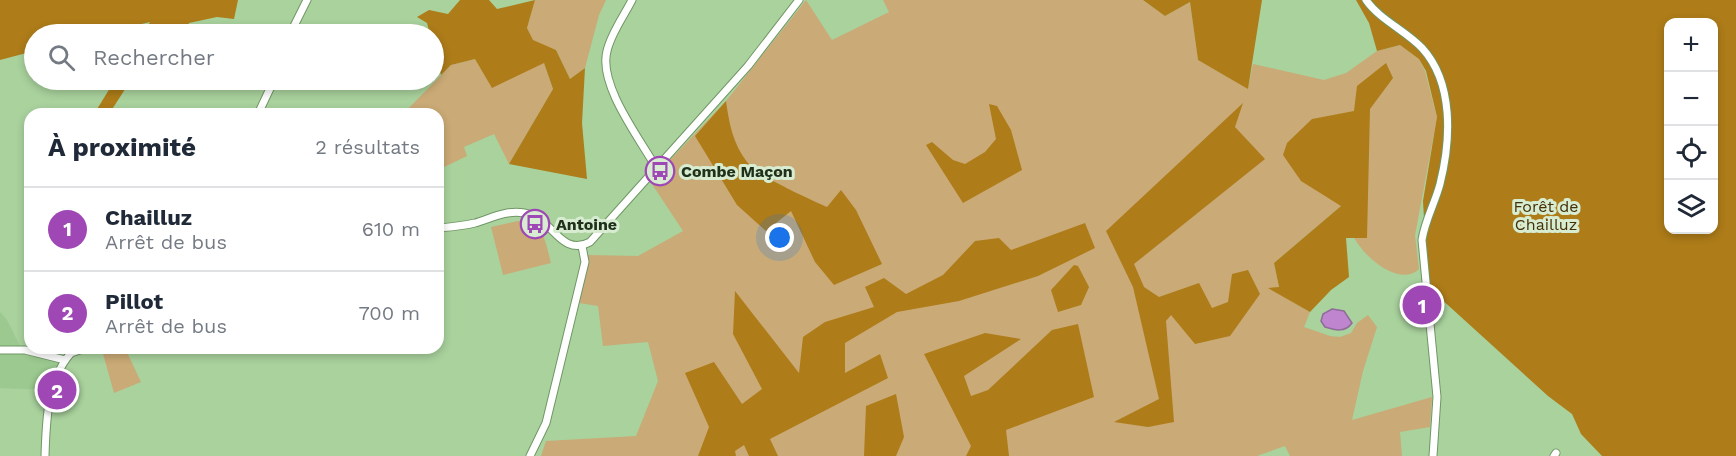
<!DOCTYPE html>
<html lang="fr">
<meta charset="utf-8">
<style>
:root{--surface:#fff;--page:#f6f6f7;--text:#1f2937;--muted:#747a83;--line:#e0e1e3;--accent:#9f48b5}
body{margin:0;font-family:"Work Sans",sans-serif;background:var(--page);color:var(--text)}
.controls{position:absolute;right:18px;top:18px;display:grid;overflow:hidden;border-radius:12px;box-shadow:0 3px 9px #0003}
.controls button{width:54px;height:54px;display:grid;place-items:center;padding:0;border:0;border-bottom:2px solid var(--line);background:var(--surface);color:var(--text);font:30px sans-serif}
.you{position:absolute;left:780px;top:238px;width:21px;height:21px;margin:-15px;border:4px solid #fff;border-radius:50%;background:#1a73e8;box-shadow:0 0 0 9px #1a73e833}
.badge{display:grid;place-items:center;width:39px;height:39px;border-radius:50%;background:var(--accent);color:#fff;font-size:20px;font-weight:700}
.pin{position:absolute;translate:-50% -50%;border:3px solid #fff;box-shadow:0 2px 6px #0006}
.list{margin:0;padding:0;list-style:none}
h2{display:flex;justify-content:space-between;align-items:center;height:78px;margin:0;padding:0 24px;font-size:26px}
h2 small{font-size:20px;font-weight:400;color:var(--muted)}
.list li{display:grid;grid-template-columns:39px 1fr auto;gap:18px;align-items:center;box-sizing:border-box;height:84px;padding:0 24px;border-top:2px solid var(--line)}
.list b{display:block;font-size:22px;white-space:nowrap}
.list p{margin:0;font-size:20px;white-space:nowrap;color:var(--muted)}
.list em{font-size:20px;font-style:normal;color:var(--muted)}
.icon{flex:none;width:33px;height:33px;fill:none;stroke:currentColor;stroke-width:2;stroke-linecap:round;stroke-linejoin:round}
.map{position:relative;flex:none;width:1736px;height:456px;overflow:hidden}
.search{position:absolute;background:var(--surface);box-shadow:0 3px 9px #0003;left:24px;top:24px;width:420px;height:66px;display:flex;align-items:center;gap:15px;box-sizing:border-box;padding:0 21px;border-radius:33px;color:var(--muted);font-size:22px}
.panel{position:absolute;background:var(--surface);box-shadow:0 3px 9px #0003;left:24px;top:108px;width:420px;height:246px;border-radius:18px}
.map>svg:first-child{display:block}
.built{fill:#9bc98f}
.green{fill:#caaa76}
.forest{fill:#ae7c19;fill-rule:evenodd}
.water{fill:#bf85cf;stroke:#8f6c99;stroke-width:1.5}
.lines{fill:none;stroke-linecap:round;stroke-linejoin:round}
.street-casing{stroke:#709765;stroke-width:9}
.street{stroke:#fff;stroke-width:7}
.labels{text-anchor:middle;stroke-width:6;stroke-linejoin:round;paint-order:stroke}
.poi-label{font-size:16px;font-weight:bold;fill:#1f301b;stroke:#d7ecd1;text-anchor:start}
.park-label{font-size:16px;fill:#442f07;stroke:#d7ecd1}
</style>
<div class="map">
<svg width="1736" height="456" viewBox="0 0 1736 456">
<rect width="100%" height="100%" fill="#a9d29d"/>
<g class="built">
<polygon points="0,312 7,320 21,348 0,348"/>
<polygon points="0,352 17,352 59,361 48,390 0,388"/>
</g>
<g class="green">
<polygon points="535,0 606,0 599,15 585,68 570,79 556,50 533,41 527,28"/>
<path d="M806,0L832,40L889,12L883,0H1143L1165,16L1190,2L1198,60L1248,88L1253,64L1324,80L1346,73L1377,51L1400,45L1419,59L1425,71L1437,118L1415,235L1419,269C1400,287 1367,259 1356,241C1349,230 1346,217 1341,206L1274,263L1279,288H1269L1310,312L1304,327L1330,336L1340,337L1351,333L1357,323L1368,315L1377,327L1363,371L1352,420L1432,397L1430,427L1400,432L1402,456H1290L1285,446L1257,456H541L546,441L636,436L658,381L648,342L603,346L598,306L579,303L588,255L638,256L683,231L650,181L726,101Z"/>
<polygon points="475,59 544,63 553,89 509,164 494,134 464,147 467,156 438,170 438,114 403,114 451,65"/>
<path d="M518,221C545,223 545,241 551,263L503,275L491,227Z"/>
<polygon points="108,348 125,348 141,382 114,393 102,350"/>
</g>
<g class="forest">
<polygon points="0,0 238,0 234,19 217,17 189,23 185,34 143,34 150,22 100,34 34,34 34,51 0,60"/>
<polygon points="460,0 489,0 497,9 535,0 527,28 533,40 556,50 570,79 585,68 582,123 587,179 509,164 553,89 544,63 492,88 475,59 451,65 441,75 434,46 434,34 430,34 427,23 417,17 429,10 448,14"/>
<polygon points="1143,0 1262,0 1248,89 1198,60 1190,2 1165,16"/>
<path d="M1356,0H1736V456H1602L1581,434L1572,414L1548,396L1428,287L1423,201L1437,117L1426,71L1419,59L1400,45L1377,51L1369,23ZM1668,22H1714V230H1668Z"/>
<polygon points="1386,63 1393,78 1370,109 1367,238 1346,238 1349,277 1331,290 1310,312 1268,288 1279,287 1274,263 1341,206 1301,181 1283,155 1287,143 1312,119 1354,111 1357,86"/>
<polygon points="115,80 131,80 109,114 94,114"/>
<path d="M726,101C729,123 733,144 747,162C759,177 808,198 827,207L841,190L856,210L882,264L834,285L815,262L791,211L766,231L737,205L695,136Z"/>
<polygon points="1243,103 1235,127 1265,159 1134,264 1144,287 1159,297 1199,283 1212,308 1228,302 1232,274 1248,270 1260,294 1230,336 1195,344 1171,315 1166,321 1174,422 1148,427 1114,422 1159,399 1133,287 1106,231"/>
<polygon points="989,104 997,106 1011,130 1022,170 963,203 926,145 932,142 953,160 965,164 985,152 996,139"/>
<polygon points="1085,223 1095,248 1038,276 959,301 897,312 845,343 845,373 880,354 888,378 770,439 778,456 749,456 744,445 735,451 736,456 698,456 709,427 685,373 714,362 742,404 762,389 733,334 735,291 799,373 803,337 825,322 874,307 865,287 884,278 906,294 943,275 975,241 999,238 1011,250"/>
<polygon points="1074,265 1078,266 1089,287 1081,305 1058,312 1051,290"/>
<polygon points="1078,324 1094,397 1006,430 1009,456 966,456 971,446 924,354 985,333 1021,339 964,376 971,396 988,390 1052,330"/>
<polygon points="896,394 904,437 896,456 864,456 866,406"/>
</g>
<path class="water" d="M1332,309L1344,311L1352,323C1345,333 1335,330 1325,327L1321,321L1323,314Z"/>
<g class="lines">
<g class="street-casing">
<g id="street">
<path d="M632,0C624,16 611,33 607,51C598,85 640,139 657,169"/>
<path d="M1366,0C1379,19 1406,31 1422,48C1454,83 1451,140 1440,184C1435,203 1425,220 1422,240L1437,397L1433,456"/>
<polyline points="290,34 307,0"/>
<polyline points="258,114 274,80"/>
<path d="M438,228C450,227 463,226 475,223C492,218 510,208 529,214C553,220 561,257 590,242L748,66L799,0"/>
<polyline points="0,350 25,350 65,360"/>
<path d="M45,456C46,422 47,380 71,353L86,348"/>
<polyline points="530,456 546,423 585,262 582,246"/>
<polyline points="1554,456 1556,453"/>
</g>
</g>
<use href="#street" class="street"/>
</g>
<defs>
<g id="bus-ring" transform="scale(1.5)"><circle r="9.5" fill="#d7ecd1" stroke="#9f48b5" stroke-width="1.5"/><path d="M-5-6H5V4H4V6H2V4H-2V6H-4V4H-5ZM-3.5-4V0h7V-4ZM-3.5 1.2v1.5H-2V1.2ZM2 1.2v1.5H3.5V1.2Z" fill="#9f48b5"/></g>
</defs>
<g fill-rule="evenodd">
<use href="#bus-ring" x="660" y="171"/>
<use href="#bus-ring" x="535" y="224"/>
</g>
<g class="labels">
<g class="poi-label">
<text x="681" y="177">Combe Maçon</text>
<text x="556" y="230">Antoine</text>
</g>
<g class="park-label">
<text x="1546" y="212">Forêt de<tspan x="1546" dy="18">Chailluz</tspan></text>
</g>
</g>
</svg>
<div class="controls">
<button>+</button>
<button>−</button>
<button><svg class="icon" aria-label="locate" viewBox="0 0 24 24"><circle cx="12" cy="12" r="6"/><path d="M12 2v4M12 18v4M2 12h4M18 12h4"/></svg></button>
<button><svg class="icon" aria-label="layers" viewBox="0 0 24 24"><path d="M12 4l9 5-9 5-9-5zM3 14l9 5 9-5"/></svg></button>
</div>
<div class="you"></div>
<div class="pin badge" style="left:1422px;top:305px">1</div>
<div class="pin badge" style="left:57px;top:390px">2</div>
<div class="search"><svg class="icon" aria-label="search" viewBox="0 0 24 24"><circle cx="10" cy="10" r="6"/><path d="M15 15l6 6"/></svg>Rechercher</div>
<section class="panel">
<h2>À proximité<small>2 résultats</small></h2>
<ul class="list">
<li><span class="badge">1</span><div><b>Chailluz</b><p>Arrêt de bus</p></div><em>610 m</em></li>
<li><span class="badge">2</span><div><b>Pillot</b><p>Arrêt de bus</p></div><em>700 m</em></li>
</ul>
</section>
</div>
